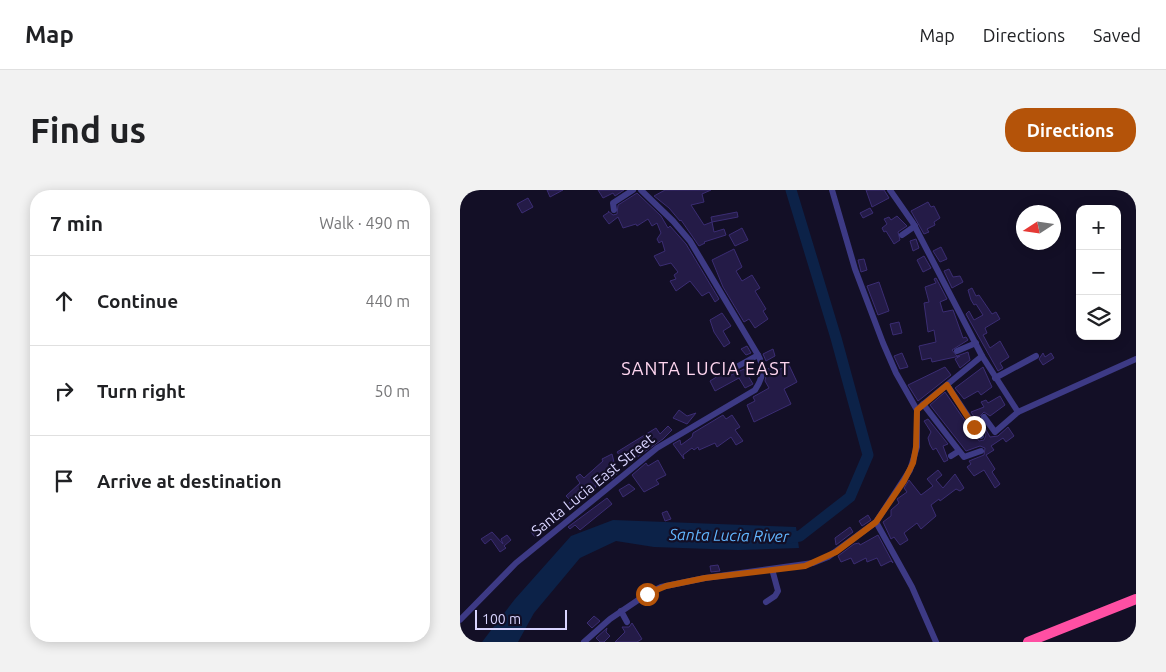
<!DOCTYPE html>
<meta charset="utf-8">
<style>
:root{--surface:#fff;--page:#f2f2f2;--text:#202124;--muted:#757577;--line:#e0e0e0;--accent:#b45309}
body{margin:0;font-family:Ubuntu,sans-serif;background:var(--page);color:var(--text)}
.controls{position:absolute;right:15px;top:15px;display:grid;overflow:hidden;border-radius:10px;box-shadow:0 2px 12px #0003}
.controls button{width:45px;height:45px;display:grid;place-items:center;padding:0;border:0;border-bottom:1px solid var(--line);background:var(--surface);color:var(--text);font:25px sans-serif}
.compass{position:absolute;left:556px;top:15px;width:45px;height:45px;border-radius:50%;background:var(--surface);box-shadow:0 2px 12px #0003;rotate:258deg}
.scale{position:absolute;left:15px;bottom:12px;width:92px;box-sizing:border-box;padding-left:5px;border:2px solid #d9d4ff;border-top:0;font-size:14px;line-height:18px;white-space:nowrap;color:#d9d4ff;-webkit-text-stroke:4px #130f26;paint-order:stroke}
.stop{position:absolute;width:15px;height:15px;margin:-11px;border:4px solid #b45309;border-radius:50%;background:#fff}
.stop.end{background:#b45309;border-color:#fff;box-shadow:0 1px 5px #0008}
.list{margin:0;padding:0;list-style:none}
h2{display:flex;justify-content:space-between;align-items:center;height:65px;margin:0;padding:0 20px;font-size:21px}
h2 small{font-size:16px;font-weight:400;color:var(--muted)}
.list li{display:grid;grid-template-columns:32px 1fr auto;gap:15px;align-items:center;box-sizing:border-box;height:90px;padding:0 20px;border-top:1px solid var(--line)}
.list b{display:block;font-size:19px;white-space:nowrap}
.list em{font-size:16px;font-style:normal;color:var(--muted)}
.icon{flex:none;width:28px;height:28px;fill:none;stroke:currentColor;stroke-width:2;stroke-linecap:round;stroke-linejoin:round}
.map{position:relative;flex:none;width:676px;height:452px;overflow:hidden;border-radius:20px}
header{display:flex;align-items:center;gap:30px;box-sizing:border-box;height:70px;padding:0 25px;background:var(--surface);border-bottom:1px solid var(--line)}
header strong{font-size:24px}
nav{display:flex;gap:28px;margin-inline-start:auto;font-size:18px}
.intro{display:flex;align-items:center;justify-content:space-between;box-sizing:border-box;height:120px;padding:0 30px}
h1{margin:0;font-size:35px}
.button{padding:12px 22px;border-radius:20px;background:var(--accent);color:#fff;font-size:18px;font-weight:700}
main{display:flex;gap:30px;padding:0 30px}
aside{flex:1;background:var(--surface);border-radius:20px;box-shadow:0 2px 12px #0003}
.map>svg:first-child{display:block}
.water{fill:#0c2248}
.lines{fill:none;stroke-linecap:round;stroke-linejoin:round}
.river{stroke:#0c2248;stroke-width:11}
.building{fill:#241b47;stroke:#3b2d73}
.minor{stroke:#3d3a85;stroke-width:6}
.highway{stroke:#ff4fa3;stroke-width:10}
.route{stroke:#b45309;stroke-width:6}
.labels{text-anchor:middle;stroke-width:4.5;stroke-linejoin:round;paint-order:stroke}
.street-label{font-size:15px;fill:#d9d4ff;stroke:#130f26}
.water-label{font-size:16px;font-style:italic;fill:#62b6ff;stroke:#130f26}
.quarter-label{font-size:18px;letter-spacing:1px;fill:#ffd6f0;stroke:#130f26}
</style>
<header>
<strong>Map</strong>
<nav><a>Map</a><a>Directions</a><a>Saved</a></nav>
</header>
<div class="intro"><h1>Find us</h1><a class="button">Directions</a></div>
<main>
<aside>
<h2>7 min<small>Walk · 490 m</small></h2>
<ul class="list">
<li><svg class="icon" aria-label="ahead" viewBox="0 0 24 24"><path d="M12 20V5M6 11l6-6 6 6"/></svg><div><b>Continue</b></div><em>440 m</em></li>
<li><svg class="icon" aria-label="right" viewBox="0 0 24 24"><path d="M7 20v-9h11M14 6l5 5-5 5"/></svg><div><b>Turn right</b></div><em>50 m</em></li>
<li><svg class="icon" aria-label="arrive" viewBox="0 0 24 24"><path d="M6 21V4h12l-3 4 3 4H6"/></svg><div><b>Arrive at destination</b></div></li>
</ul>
</aside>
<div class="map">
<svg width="676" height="452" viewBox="0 0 676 452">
<rect width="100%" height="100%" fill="#130f26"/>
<polygon class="water" points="153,330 336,337 339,358 278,360 194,357 156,351 120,368 74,423 58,452 22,452 55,409 111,346"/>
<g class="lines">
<polyline class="river" points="323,349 340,346 390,307 408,265 376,148 331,0"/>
</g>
<g class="building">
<polygon points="87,0 103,0 90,7"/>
<polygon points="138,0 164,0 155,6 153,3 143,8"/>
<polygon points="205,0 251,0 242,4 244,12 231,15 244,35 252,32 254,42 264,39 266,45 244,52 245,53 239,56 221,30 220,31 209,18 194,6"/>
<polygon points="406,0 424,0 429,8 412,17"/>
<polygon points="177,3 201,26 208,38 210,36 226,54 259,109 255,112 249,102 242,106 230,91 216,101 210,91 216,89 214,85 218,82 211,73 200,76 194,66 205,61 202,51 199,53 197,49 201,43 197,33 192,36 188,29 177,36 176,34 163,38 158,27 149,34 143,26 149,22 148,21 153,25 157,24 158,15"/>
<polygon points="68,8 73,17 62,23 57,14"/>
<polygon points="468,12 471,17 474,16 480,28 474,32 475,35 467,39 469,42 464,44 451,21"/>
<polygon points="410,18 413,23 403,28 400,23"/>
<polygon points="277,22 278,27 252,32 251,27"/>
<polygon points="437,26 447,36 438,42 440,50 434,54 426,41 424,42 422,38 427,34 424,29 429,27 431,30"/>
<polygon points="282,38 288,50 275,56 269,45"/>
<polygon points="456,49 459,58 453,61 450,51"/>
<polygon points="481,57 487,69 480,72 473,61"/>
<polygon points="274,59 282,77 276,81 282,91 292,85 300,98 295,101 306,119 303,121 308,129 295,138 289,129 284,132 263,97 252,70"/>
<polygon points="464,66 471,78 463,82 457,70"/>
<polygon points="404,69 407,80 401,82 398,70"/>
<polygon points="489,79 493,87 500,86 503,92 492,98 484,81"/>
<polygon points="476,88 487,109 480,112 483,122 493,120 503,148 506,147 508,150 492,160 497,166 508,162 510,170 500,178 495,169 500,166 472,172 471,168 462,170 459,156 476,152 474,140 468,142 464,113 469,112 465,97 476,93 474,89"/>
<polygon points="419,92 429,121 418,125 407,96"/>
<polygon points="512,98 516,106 519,105 532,124 536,122 540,129 525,138 527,143 523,145 530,158 540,151 549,167 540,173 543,178 538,181 506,124 509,121 514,130 523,125 516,114 514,115 511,110 508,100"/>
<polygon points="262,123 271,136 263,141 270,153 264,157 254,142 250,130"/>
<polygon points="439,132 442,143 433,145 430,134"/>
<polygon points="287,156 291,163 286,165 281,159"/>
<polygon points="313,159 315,166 306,171 303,164"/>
<polygon points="442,163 448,177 440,179 434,166"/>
<polygon points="583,163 585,167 591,163 594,168 583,175 579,169"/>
<polygon points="329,175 337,192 324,199 331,214 294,232 287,215 295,211 293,207 309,198 305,191 307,179 315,176 318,180"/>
<polygon points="485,177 491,185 458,211 448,195"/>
<polygon points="523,177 532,197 521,205 518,201 504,209 495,198"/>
<polygon points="284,179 293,194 285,198 279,188 255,201 250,191 266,181 271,185"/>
<polygon points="485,202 519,251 524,250 526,245 511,222 524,217 521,212 526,210 528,213 540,206 545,215 530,226 524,222 519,227 530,247 538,246 548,237 554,246 546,252 543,248 531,256 534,260 526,265 535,279 532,282 540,294 535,298 524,280 514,286 507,277 511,274 509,271 524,265 525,258 520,256 506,261 470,215"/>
<polygon points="219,220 227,226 236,223 227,234 213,228"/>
<polygon points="263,225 266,229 272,225 280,237 275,240 283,251 276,255 271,247 257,257 255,253 239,260 238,257 234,260 232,258 223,265 224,269 213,254 220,250 221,255 232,247 233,243"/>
<polygon points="468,229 488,254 483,256 488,270 484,272 476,258 473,260 470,255 468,248 471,242 464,231"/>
<polygon points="208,236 212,240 203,249 166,275 157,262 196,238 200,244"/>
<polygon points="152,264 157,284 152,289 150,286 135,295 136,297 124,305 125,307 118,309 119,311 110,319 107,315 111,311 106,306 120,293 116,287 120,284 124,288 143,271 142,269"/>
<polygon points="198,270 206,285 196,290 199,294 184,302 172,285 186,273 188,276"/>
<polygon points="478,280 482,285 476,290 483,298 495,284 504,298 500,301 496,299 480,311 479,309 471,315 476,326 461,339 457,333 444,343 448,350 440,355 434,347 431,349 423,332 431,326 431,320 439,313 437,309 447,302 444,298 449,290 461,305 473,296 467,289"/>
<polygon points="169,294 175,299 163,307 159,300"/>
<polygon points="147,308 152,314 120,340 115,335 110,339 108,337"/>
<polygon points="207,321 211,329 205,331 202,323"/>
<polygon points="408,325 411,330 402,336 399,331"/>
<polygon points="80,334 85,340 76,348 71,342"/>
<polygon points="390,337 393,342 376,355 375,348"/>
<polygon points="32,342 43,354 41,349 47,345 51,350 44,356 46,358 40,362 31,349 25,354 21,349"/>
<polygon points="418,345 433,373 431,371 421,376 417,368 407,372 406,368 394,374 391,368 381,372 378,366 394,354 399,353 400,355"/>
<polygon points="258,375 260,381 251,382 250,376"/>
<polygon points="134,426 140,431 132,438 127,433"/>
<polygon points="172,433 182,449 177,452 155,452 165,442 162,437 169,437"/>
<polygon points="147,438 146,442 150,446 144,452 140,452 136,448"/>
</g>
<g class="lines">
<g class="minor">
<polyline points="372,0 395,79 423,153 436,183 457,220 457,257 450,280 416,332 452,397 476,452"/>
<polyline points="430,0 453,33 522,166 558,222 676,169"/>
<polyline points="154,20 153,13 173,0"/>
<polyline points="442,45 455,36"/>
<polyline points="497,161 516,153"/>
<polyline points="271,180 298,165"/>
<polyline points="535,188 576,166"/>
<polyline points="487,195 521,246"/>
<polyline points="463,214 504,267 521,261"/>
<polyline points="461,216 522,166"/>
<polyline points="524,227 535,242 558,222"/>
<polyline points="491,266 499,261"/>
<polyline points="306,412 315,406 318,401 312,379"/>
<polyline points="161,421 167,432"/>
<path d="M0,430L56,373L197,258L295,200C303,188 305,178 298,165L230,51L213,31L181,0"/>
<polyline points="124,452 150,429 187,404 201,397 245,388 353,373 368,367 416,332"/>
</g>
<polyline class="highway" points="568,452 676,409"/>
</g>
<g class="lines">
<polyline class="route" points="187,404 206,396 245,388 345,376 376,362 416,332 444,291 453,273 456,257 457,220 487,195 514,237"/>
</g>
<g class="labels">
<g class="street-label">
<text transform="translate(133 295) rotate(-39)" y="5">Santa Lucia East Street</text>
</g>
<g class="water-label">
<text transform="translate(269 345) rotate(1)" y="6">Santa Lucia River</text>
</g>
<g class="quarter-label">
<text x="246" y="185">SANTA LUCIA EAST</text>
</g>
</g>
</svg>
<div class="controls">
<button>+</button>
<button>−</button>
<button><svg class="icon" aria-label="layers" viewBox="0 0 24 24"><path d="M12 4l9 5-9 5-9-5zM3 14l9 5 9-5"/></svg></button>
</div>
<svg class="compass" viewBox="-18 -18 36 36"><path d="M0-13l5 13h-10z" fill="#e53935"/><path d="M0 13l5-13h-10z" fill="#757577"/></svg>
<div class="scale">100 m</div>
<div class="stop" style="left:187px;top:404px"></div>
<div class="stop end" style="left:514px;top:237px"></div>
</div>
</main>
